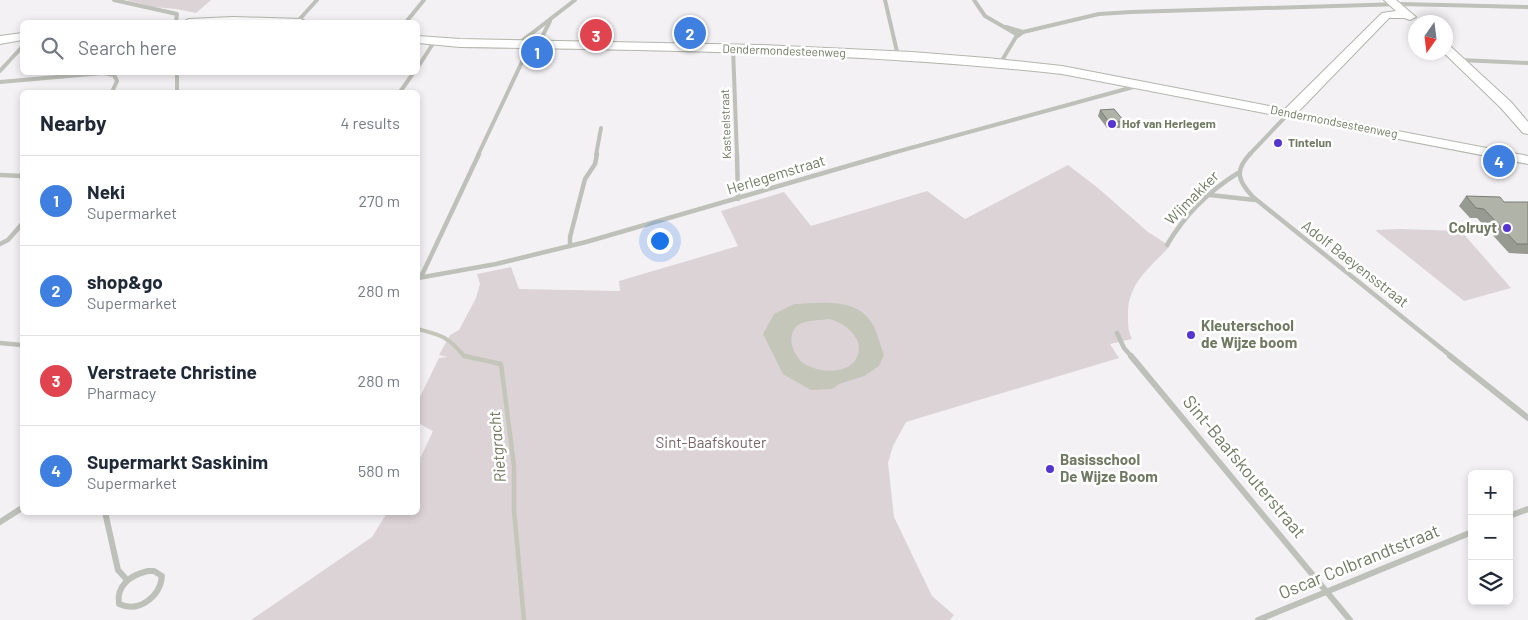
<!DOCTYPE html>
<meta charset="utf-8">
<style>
:root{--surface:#fff;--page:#f2f2f3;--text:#1f2937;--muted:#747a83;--line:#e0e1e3;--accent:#5535d0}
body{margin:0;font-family:Barlow,sans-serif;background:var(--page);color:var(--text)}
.controls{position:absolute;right:15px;bottom:15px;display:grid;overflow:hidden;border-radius:8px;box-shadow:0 2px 8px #0003}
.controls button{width:45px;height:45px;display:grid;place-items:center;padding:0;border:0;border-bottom:1px solid var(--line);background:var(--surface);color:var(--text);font:25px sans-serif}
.compass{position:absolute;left:1408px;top:15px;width:45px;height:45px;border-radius:50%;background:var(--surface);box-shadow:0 2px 8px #0003;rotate:194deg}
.you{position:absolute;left:659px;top:240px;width:18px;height:18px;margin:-12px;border:4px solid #fff;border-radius:50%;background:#1a73e8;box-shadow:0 0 0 8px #1a73e833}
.badge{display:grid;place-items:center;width:32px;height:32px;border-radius:50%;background:var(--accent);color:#fff;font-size:16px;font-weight:700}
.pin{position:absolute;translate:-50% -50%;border:2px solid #fff;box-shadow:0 1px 5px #0006}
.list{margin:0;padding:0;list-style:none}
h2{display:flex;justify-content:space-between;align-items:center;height:65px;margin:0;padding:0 20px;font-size:21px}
h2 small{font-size:16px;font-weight:400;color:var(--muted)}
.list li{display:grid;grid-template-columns:32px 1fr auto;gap:15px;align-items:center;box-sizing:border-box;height:90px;padding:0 20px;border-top:1px solid var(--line)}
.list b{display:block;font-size:19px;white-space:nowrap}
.list p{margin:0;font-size:16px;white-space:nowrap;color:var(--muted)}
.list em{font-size:16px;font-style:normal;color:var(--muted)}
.icon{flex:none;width:28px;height:28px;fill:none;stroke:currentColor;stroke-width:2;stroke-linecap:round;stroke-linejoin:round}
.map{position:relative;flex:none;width:1528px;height:620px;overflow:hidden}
.search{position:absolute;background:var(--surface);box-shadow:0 2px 8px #0003;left:20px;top:20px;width:400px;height:55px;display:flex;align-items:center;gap:12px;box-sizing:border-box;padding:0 18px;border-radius:8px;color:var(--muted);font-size:19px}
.panel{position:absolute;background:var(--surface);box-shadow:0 2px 8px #0003;left:20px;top:90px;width:400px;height:425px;border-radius:8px}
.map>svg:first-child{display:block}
.green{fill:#dbd3d6}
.water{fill:#c3c6b8;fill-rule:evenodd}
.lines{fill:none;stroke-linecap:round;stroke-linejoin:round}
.stream-far1{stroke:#c3c6b8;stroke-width:4}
.stream{stroke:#c3c6b8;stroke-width:4.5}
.secondary-casing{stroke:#b2b6ac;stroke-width:2}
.street-far2{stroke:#bec1b9;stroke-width:4}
.street-far1{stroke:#bec1b9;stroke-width:4.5}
.street{stroke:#bec1b9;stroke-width:6}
.secondary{fill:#fff;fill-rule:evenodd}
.wall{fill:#969a90}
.building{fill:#afb3a8;stroke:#7a7d76}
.poi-dot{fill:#5535d0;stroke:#fff;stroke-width:2}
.labels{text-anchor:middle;stroke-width:5;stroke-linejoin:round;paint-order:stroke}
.far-street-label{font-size:12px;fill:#707a62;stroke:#fff}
.far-poi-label{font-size:12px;font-weight:bold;fill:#707a62;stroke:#fff;text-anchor:start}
.street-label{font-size:15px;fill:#707a62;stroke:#fff}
.poi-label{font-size:15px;font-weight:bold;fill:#707a62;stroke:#fff;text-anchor:start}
.park-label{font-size:15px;fill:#776569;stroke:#fff}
.water-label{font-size:16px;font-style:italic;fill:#70765d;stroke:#fff}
.near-street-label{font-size:18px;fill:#707a62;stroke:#fff}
</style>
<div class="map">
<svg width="1528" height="620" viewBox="0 0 1528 620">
<rect width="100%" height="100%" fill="#f4f1f4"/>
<g class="green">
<polygon points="126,0 211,0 196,13 176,9 153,7"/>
<path d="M1068,165L1098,188L1148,232L1170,246C1150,268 1127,283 1128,316C1128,325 1128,331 1132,339L1110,344L1119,358L906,422L893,446L888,463L894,517L932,596L954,615L950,620H251L372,537L387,513L418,512V463L433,431L418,423V401L439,358L448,357L439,355L450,335L459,330L476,298L480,284L477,274L511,267L519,289L620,291L619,281L738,246L721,211L784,192L811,226L927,191L965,219Z"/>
<polygon points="1400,229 1461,231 1511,288 1464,301 1375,230"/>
</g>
<path class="water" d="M794,304C821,303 858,297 873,325C878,334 880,345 884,355L879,366L864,376L839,384L832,389L811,390L783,374L763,334L774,314ZM829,319C844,322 866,339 857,357C849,376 815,373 802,362C791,352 785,330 802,323C810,320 821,320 829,319Z"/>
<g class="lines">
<path class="stream-far1" d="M418,329C441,335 449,337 464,356L470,357"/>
<polyline class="stream" points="464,356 501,364 514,466 514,510 524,620"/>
<g class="secondary-casing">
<g id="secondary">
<path d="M1384,0H1396L1416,17L1410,20L1404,18H1389L1298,112L1528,156V164L1062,74C862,52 661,50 460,47L418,43V36L460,39L761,45L912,52L987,58L1062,66L1285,109L1382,13L1396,11Z"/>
<polygon points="233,17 301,19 307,22 183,22 189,19"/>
<polygon points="22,33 22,40 0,44 0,36"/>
<polygon points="1446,45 1450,46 1511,102 1528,122 1528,134 1523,133 1501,108 1443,52 1446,52"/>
</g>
</g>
<g class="street-far2">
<polyline points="114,0 177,14 176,22"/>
<polyline points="885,0 898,56"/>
<polyline points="974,0 985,16 1018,35"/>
<polyline points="297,22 317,0"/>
<polyline points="406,22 424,0"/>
<polyline points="1006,27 1023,32"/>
<polyline points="518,44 575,0"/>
<polyline points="538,45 550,21"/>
<polyline points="733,48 737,155"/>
<polyline points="1460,60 1528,63"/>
<polyline points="1001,62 1016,37 1023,32 1099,14 1131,12 1401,4 1528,7"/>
<polyline points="418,67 434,42"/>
<polyline points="0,71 22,47"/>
<polyline points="177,72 177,92"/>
<polyline points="0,82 103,73 114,75 117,81 112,92"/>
<polyline points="400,92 414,72"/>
<polyline points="478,155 530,45"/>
<polyline points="596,155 601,128"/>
<polyline points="885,155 1137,86"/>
<polyline points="1249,155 1289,113"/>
</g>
<g class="street-far1">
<polyline points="737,154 738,199"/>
<path d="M1250,154C1234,171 1238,181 1253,197L1452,357"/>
<polyline points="0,175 22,176"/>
<polyline points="1210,195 1255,200"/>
<polyline points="0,244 8,240 22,224"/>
<path d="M1167,245C1184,216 1209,191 1238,173"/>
<polyline points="570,246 570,237 585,179 595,164 597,154"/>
<polyline points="421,277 479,154"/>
<polyline points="418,278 496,264 586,242 889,154"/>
<polyline points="1117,333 1124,348 1132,357"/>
<polyline points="0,343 22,345"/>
</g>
<g class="street">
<polyline points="1131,356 1350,620"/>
<polyline points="1450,356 1528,418"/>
<polyline points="105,512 118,570 127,580"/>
<polyline points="1509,516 1528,509"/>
<polyline points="0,522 22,508"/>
<path d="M148,571H154L162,576C160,597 139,613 119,604C116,585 131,575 148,571Z"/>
<polyline points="1258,620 1472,532"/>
</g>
<use href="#secondary" class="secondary"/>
</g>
<g class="wall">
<polygon points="1100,110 1124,121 1122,128 1107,128 1098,116"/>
<polygon points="1466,196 1504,202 1528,202 1528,254 1509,253 1477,218 1470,218 1459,206"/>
</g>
<g class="building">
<polygon points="1114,109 1124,121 1109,122 1100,110"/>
<polygon points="1466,196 1500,197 1504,202 1528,202 1528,244 1517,244 1484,209 1476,208"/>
</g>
<g class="poi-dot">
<circle cx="1112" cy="124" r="5"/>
<circle cx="1278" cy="143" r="5"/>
<circle cx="1507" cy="228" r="5"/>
<circle cx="1191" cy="335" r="5"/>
<circle cx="1050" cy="469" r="5"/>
</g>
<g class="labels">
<g class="far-street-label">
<text transform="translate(784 51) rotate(2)" y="4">Dendermondesteenweg</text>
<text transform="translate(1334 122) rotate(11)" y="4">Dendermondsesteenweg</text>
<text transform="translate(726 124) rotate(-92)" y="4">Kasteelstraat</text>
</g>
<g class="far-poi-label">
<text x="1122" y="128">Hof van Herlegem</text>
<text x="1288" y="147">Tintelun</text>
</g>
<g class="street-label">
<text transform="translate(776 175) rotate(-17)" y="5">Herlegemstraat</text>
<text transform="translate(1192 198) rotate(-45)" y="5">Wijmakker</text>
<text transform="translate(1355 264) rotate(38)" y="5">Adolf Baeyensstraat</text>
</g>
<g class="poi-label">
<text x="1497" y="233" text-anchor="end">Colruyt</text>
<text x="1201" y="331">Kleuterschool<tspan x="1201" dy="17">de Wijze boom</tspan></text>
<text x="1060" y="465">Basisschool<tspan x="1060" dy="17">De Wijze Boom</tspan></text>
</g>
<g class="park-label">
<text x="711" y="448">Sint-Baafskouter</text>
</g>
<g class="water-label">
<text transform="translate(497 447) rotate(-95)" y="6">Rietgracht</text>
</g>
<g class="near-street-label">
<text transform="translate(1244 467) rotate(50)" y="6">Sint-Baafskouterstraat</text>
<text transform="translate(1359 562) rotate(-22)" y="6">Oscar Colbrandtstraat</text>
</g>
</g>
</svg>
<div class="controls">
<button>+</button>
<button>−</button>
<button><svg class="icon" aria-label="layers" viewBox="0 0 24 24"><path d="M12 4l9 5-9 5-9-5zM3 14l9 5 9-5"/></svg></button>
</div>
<svg class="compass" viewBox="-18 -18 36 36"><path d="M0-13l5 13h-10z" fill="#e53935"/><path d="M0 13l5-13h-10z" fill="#747a83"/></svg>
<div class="you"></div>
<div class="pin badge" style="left:537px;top:52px;background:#3f7fe0">1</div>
<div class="pin badge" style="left:690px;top:33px;background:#3f7fe0">2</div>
<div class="pin badge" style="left:596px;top:35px;background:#e0444e">3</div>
<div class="pin badge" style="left:1499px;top:161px;background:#3f7fe0">4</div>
<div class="search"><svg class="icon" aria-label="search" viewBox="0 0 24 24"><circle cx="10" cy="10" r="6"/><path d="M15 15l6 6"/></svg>Search here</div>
<section class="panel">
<h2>Nearby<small>4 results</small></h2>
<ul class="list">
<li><span class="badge" style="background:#3f7fe0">1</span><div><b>Neki</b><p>Supermarket</p></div><em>270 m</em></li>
<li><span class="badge" style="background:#3f7fe0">2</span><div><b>shop&amp;go</b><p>Supermarket</p></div><em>280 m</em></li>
<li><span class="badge" style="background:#e0444e">3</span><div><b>Verstraete Christine</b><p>Pharmacy</p></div><em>280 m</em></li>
<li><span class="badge" style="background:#3f7fe0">4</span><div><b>Supermarkt Saskinim</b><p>Supermarket</p></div><em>580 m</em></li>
</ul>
</section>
</div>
